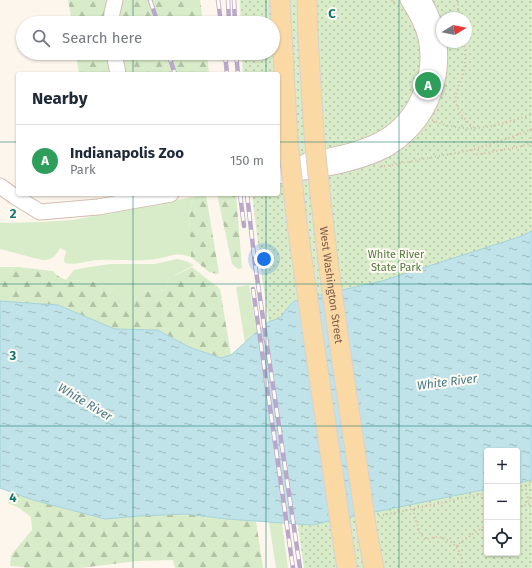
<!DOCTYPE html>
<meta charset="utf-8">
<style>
:root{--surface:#fff;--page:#f6f6f7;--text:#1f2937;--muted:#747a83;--line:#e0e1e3;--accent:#7c3aed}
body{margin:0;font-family:"Fira Sans",sans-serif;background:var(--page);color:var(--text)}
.controls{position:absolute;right:12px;bottom:12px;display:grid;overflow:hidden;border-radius:4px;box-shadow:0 1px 3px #0004}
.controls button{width:36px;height:36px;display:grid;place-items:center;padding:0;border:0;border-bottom:1px solid var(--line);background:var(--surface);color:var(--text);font:20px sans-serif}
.compass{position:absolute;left:436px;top:12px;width:36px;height:36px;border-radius:50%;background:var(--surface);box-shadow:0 1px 3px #0004;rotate:80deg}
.you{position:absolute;left:264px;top:259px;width:14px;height:14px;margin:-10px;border:3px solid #fff;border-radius:50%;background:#1a73e8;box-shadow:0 0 0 6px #1a73e833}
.badge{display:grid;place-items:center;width:26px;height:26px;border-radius:50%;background:var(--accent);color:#fff;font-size:13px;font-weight:700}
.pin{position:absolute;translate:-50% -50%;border:2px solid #fff;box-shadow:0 1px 4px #0006}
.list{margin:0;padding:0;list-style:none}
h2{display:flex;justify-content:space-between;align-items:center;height:52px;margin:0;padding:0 16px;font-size:17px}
h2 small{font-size:13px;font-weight:400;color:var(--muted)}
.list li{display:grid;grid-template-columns:26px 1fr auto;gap:12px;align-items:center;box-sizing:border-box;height:72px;padding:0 16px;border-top:1px solid var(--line)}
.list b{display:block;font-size:15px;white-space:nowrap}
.list p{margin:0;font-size:13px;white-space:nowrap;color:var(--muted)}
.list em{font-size:13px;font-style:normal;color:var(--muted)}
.icon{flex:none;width:22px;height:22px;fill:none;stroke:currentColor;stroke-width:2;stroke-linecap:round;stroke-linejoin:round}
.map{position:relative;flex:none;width:532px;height:568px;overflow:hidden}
.search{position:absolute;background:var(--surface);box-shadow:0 1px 3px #0004;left:16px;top:16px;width:264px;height:44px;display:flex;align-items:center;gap:10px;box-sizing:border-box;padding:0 14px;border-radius:22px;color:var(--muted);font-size:15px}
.panel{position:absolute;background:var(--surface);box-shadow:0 1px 3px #0004;left:16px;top:72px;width:264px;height:124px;border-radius:4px}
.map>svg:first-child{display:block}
.green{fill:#d8ecc9}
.forest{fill:url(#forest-firs)}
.park{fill:url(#park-dots);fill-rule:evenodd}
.water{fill:url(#water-ripples);stroke:#a5d3da}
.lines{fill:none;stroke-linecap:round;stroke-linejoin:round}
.minor-casing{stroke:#d1beb0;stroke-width:17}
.major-casing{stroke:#dad1cd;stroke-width:21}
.path{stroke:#d9b8a5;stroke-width:2;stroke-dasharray:1 3;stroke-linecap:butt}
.minor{stroke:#fff;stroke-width:15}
.major{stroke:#fbd9a5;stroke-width:19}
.rail-casing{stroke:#b9a8c9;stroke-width:4.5}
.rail{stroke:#fffaf3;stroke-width:3;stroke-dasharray:9;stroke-linecap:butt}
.major-bridge-casing{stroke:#dad1cd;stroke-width:21;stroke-linecap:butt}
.major-bridge{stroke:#fbd9a5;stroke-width:19}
.grid{fill:none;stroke:#0f766e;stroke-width:1;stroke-opacity:0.55}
.labels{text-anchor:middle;stroke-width:4;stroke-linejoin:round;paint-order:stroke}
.park-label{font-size:11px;fill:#537a41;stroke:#fffaf3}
.street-label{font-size:11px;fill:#7a5c4d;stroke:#fffaf3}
.water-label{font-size:12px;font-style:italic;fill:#437c86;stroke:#fffaf3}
.grid-label{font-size:13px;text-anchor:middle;font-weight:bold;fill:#0f766e;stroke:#fffaf3;stroke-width:4;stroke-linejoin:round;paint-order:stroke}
</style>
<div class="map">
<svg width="532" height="568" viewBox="0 0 532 568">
<defs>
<pattern id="forest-firs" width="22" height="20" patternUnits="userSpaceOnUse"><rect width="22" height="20" fill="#d8ecc9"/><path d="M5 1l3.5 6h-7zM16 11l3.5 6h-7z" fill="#b4c2a5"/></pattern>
<pattern id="park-dots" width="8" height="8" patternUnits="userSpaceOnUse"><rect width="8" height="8" fill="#d8ecc9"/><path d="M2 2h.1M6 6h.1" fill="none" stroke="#b4c2a5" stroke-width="1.8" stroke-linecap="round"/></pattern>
<pattern id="water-ripples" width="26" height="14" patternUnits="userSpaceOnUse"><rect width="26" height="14" fill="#bfe3e8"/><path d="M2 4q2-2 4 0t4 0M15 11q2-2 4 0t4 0" fill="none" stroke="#a0bbbe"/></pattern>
</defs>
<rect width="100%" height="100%" fill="#fdf6ec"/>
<g class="green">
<path d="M193,197L189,218L192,250L191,257C173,251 172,257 155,259C136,262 117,259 99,260C87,260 77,266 65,263L64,260L66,251L60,248C55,257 52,260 42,260L0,249V223L42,222L73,220Z"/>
<polygon points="177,259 186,261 194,265 168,279 165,290 154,292 145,291 134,300 127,300 113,290 97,282 66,280 74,270 89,267 110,264 155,264"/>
<polygon points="249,285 257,332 245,343 236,287"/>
<polygon points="269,522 282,523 288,568 276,568"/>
</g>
<g class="forest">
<polygon points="68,0 200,0 203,23 72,23"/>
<polygon points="76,53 207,53 209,74 79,74"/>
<polygon points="217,194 236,194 242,268 238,269 232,264"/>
<polygon points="206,195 219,273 217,274 209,272 191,257 191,249 189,218 193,197"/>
<polygon points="0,267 18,267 53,271 58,276 66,280 97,282 113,290 127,300 134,300 145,291 154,292 165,290 168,279 192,267 220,289 231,355 221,358 189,347 158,330 115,329 58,305 0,301"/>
<polygon points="11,492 33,500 105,519 139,516 186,514 227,519 256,521 263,568 175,568 173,560 138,561 80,568 24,568 24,567 10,566 11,555 32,530 31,517 19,508 8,503 8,496"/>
</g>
<path class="park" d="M240,0H532V568H304L262,276L252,194H278V74H243L242,53H273V23H241ZM442,18H466V42H442ZM487,451H517V553H487Z"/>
<polygon class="water" points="532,231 532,480 517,483 517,451 487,451 487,489 311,525 227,519 186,514 139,516 105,519 33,500 0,488 0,301 58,305 115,329 158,330 189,347 221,358 231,355 268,322 280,318 289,306 294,301 382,281 519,237"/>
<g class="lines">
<g class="minor-casing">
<g id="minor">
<polyline points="111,23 112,13 115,0"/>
<polyline points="114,53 118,74"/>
<path d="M306,161C332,155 362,151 385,137C417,117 434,75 426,38C423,24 416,12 408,0"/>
<path d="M278,176C313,170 356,166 387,149C440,118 455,51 423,0"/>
<polyline points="0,186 14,196 40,212 98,207 171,194"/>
</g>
</g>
<g class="major-casing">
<g id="major">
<polyline points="280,0 288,142"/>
<polyline points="307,0 308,36 314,134"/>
<polyline points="367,532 374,568"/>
<polyline points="342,536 347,568"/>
</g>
</g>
<g class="path">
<polyline points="392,0 396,6"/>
<polyline points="457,0 460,18"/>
<path d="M464,42C465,51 466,61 464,70C463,77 459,84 457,91C452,107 464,119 475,128"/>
<path d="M432,120C467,136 498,126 532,114"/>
<polyline points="472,150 474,155 518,147 532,143"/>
<polyline points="380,167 472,150 509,138 532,129"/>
<polyline points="525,485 529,504"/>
<polyline points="517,487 532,484"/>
<polyline points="517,508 532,503"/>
<path d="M413,509L419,531L424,539C428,539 433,537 437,537C452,538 465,552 461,568"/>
<polyline points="379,516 487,493"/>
<polyline points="456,546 487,524"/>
</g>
<use href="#minor" class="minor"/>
<use href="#major" class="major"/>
<g class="rail-casing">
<g id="rail">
<polyline points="150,0 158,23"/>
<polyline points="218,0 221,23"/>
<polyline points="228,0 229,23"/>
<polyline points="234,0 235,23"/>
<polyline points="168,53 175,74"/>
<polyline points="225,53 227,74"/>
<polyline points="236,53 238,74"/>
<polyline points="240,194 244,226"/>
<polyline points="247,194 255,264 300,568"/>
<polyline points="253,289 293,568"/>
</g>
</g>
<use href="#rail" class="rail"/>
<g class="major-bridge-casing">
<g id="major-bridge">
<path id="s1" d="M314,134C326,267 348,399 367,532"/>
<polyline points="288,142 297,224 342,536"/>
</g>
</g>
<use href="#major-bridge" class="major-bridge"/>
</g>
<path class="grid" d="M133,0V23M266,0V23M399,0V568M133,53V74M266,53V74M0,142H18M278,142H532M133,194V568M266,194V568M0,284H532M0,426H532"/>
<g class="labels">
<g class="park-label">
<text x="396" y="258">White River<tspan x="396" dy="13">State Park</tspan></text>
</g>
<g class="street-label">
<text dy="4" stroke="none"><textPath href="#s1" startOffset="152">West Washington Street</textPath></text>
</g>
<g class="water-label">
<text transform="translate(447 382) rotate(-7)" y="4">White River</text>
<text transform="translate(85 402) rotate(31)" y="4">White River</text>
</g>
</g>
<g class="grid-label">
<text x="332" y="18">C</text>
<text x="13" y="218">2</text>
<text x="13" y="360">3</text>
<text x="13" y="502">4</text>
</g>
</svg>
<div class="controls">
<button>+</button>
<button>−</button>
<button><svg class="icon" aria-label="locate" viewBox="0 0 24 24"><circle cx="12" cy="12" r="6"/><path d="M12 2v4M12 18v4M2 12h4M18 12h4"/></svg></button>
</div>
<svg class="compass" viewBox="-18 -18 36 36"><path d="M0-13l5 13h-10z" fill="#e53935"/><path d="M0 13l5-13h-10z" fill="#747a83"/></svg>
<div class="you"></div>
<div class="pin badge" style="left:428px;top:85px;background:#2e9e5b">A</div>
<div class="search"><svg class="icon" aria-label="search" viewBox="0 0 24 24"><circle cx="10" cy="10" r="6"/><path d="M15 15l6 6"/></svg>Search here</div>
<section class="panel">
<h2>Nearby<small></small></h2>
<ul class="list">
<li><span class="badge" style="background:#2e9e5b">A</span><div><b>Indianapolis Zoo</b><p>Park</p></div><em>150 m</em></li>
</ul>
</section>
</div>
